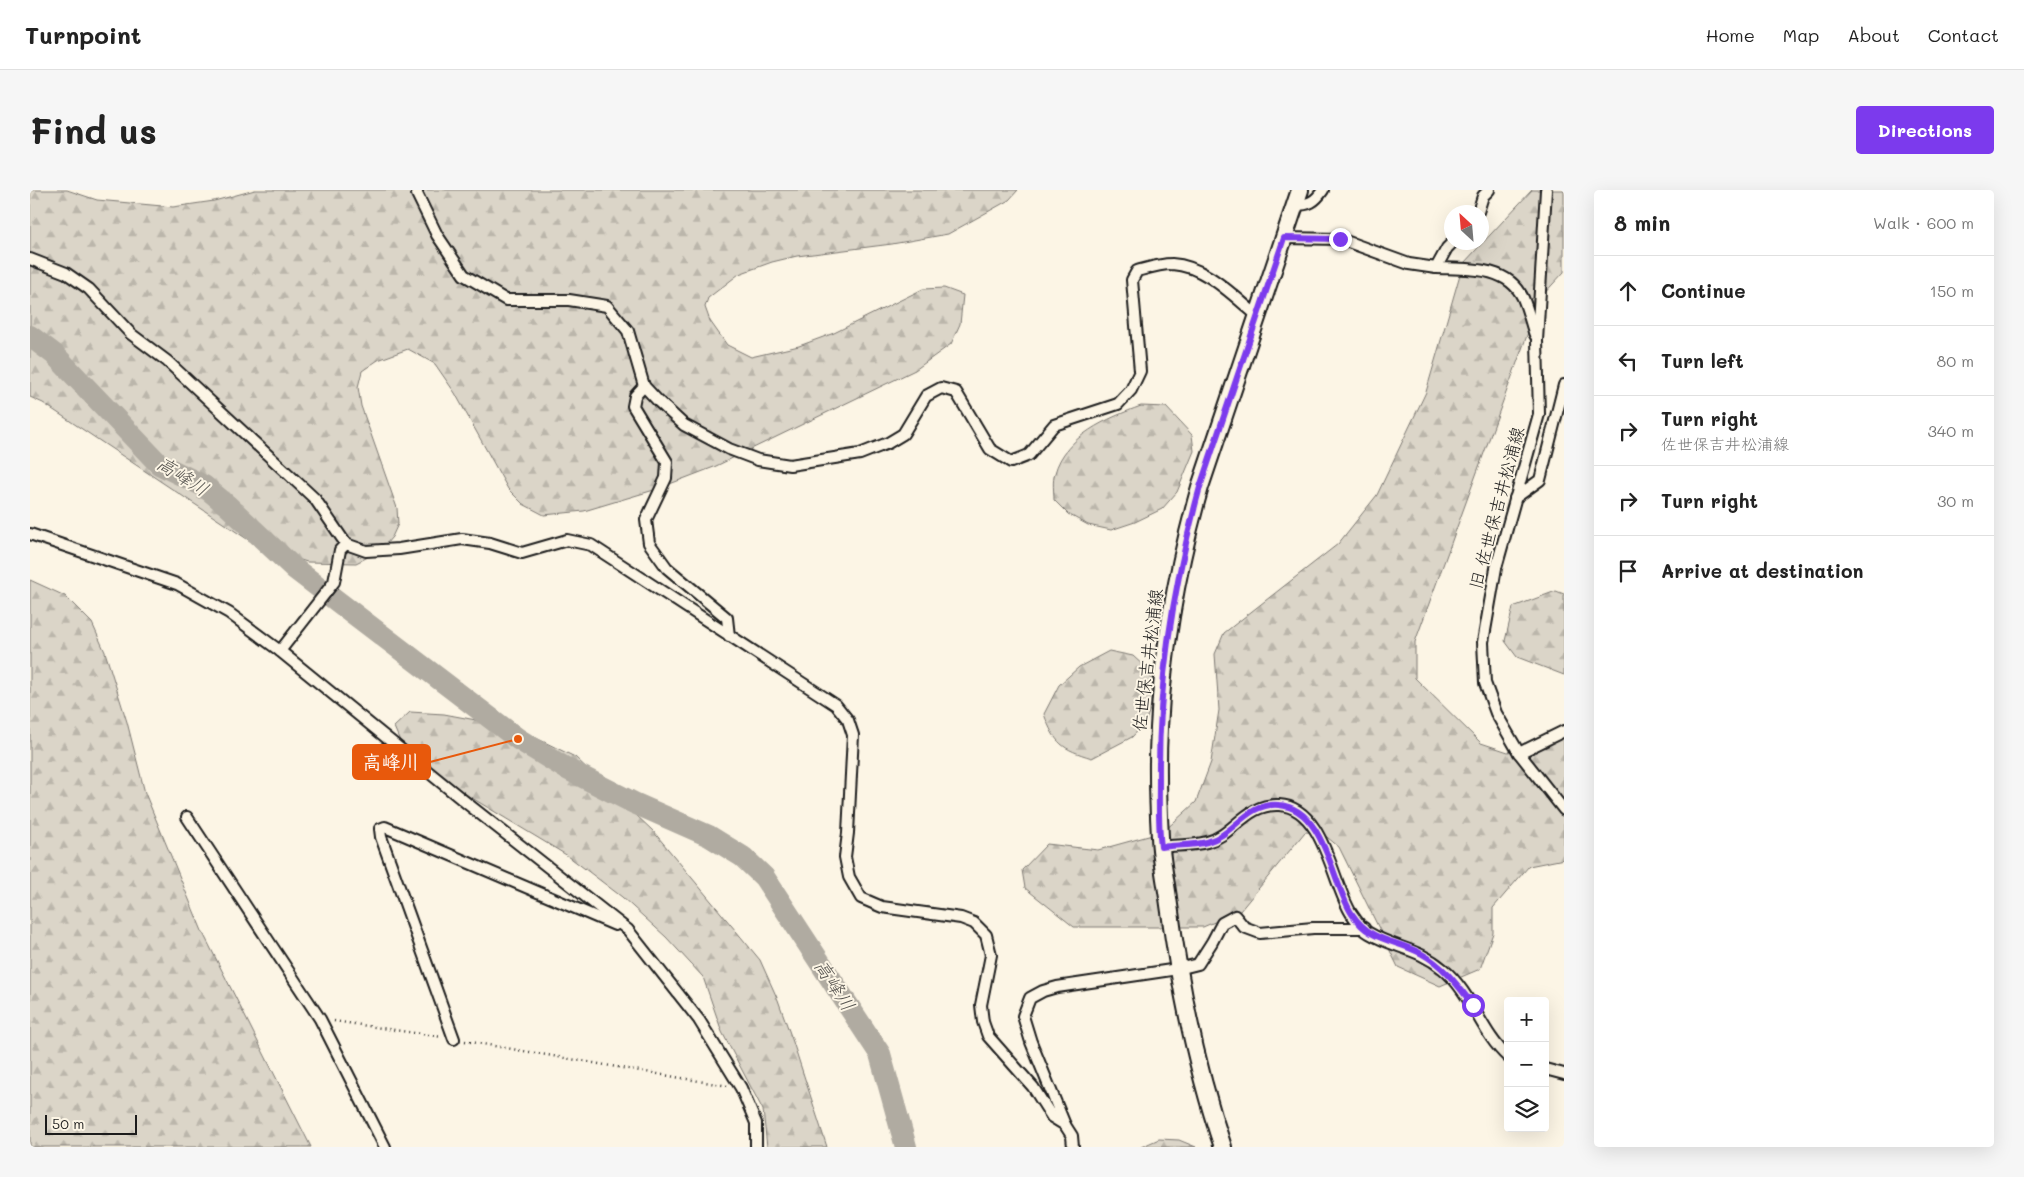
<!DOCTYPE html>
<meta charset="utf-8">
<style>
:root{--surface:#fff;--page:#f6f6f6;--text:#222;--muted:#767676;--line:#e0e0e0;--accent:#7c3aed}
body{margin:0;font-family:Mali,"Klee One",sans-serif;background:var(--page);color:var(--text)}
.controls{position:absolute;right:15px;bottom:15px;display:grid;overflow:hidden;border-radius:5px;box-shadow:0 5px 20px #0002}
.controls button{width:45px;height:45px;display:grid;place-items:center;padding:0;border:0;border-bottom:1px solid var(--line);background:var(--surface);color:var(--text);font:25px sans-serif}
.compass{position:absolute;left:1414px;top:15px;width:45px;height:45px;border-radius:50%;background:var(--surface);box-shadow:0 5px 20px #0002;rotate:334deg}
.scale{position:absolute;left:15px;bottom:12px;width:92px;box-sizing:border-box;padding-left:5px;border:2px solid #1c1c1c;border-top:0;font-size:14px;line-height:18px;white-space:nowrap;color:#1c1c1c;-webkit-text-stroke:4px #fcf5e5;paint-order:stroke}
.stop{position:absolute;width:15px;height:15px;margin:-11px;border:4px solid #7c3aed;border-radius:50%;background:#fff}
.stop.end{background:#7c3aed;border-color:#fff;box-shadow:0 1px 5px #0008}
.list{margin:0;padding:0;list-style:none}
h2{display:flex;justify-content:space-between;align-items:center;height:65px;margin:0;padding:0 20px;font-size:21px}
h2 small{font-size:16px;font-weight:400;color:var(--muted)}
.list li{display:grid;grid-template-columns:32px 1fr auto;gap:15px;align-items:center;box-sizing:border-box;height:70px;padding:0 20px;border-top:1px solid var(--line)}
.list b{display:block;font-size:19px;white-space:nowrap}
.list p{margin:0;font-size:16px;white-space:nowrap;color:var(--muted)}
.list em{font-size:16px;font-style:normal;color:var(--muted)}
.icon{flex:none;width:28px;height:28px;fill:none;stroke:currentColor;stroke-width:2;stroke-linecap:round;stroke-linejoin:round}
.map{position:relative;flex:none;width:1534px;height:957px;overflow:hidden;border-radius:5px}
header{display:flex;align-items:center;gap:30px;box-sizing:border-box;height:70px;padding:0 25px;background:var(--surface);border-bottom:1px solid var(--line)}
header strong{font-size:24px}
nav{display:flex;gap:28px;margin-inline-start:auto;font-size:18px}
.intro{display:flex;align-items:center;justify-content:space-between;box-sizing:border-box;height:120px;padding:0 30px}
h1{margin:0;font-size:35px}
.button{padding:12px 22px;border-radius:5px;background:var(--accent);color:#fff;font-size:18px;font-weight:700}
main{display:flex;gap:30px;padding:0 30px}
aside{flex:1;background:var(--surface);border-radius:5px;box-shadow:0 5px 20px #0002}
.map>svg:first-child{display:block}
.forest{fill:url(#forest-firs);stroke:#7c7872}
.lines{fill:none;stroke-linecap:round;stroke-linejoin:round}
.river{stroke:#b0aba1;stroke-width:22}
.street-casing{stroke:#1c1c1c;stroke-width:14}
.primary-casing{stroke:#1c1c1c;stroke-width:20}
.path{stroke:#1c1c1c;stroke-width:2.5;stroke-dasharray:1 4;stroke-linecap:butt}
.street{stroke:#fcf5e5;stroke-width:10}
.primary{stroke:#fcf5e5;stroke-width:16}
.route{stroke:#7c3aed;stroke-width:6}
.labels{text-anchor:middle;stroke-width:4;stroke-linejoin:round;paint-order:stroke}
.street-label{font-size:18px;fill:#1c1c1c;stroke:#fcf5e5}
.water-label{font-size:19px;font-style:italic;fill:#575551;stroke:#fcf5e5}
.leader{fill:none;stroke:#e8590c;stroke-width:2}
.callout-dot{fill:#e8590c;stroke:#fcf5e5;stroke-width:2}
.callout{fill:#e8590c;stroke:#e8590c;stroke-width:2}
.callout-label{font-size:19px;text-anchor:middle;font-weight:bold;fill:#fff}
</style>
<header>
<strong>Turnpoint</strong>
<nav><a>Home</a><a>Map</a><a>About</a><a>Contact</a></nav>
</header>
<div class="intro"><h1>Find us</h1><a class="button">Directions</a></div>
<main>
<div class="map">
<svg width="1534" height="957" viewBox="0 0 1534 957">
<defs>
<pattern id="forest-firs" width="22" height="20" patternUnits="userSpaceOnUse" patternTransform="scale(1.25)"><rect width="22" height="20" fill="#dbd5c8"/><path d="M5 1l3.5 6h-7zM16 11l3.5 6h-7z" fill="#bbb6ab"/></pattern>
</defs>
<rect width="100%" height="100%" fill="#fcf5e5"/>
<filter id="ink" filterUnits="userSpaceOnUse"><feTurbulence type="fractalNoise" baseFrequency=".02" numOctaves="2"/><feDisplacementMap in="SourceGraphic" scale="10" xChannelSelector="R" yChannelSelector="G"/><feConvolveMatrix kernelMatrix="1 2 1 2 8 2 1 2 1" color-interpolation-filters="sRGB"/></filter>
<g filter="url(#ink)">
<g class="forest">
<polygon points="0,0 37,0 67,10 143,17 184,11 225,0 988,0 979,10 918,44 862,54 767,66 742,72 709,84 678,108 675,117 680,131 697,155 721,167 769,156 804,143 893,99 914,98 933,105 930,134 921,154 885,180 684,277 624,300 554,321 514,325 493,314 478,299 425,203 405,174 378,159 348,170 332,181 328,197 331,216 367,318 368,334 362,347 350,361 326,373 277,372 229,357 13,213 0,207"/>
<polygon points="1502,0 1534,0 1534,82 1511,107 1385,452 1385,488 1451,553 1478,562 1534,548 1534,669 1499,676 1463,718 1463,743 1450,779 1410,796 1368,777 1309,657 1292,643 1275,642 1210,721 1173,737 1044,737 995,698 992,680 1017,654 1068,660 1133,642 1166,612 1181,572 1189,520 1185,464 1194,443 1308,354 1347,305 1396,202 1433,74"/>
<path d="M1111,216L1136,217L1162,245L1164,261L1147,302L1132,319L1105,332L1081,340L1058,335L1038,324L1024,310C1024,302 1022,291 1025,283C1035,246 1078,228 1111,216Z"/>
<polygon points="0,390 35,406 62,433 75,462 97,532 115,603 172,741 281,957 0,957"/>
<polygon points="1526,401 1534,404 1534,485 1487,467 1475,451 1483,417"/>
<path d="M1079,461L1103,466L1115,477L1123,492V511L1115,533L1102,547L1062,568C1032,559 1025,554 1014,524L1029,495L1049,477Z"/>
<polygon points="380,522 414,524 446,530 496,543 545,567 623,641 730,770 748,810 763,852 797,957 737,957 733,920 692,842 673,787 636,747 592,707 538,666 389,576 373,558 364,537"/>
<polygon points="1129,949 1149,950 1166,957 1111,957"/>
</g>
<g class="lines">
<polyline class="river" points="0,146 24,164 129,274 174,296 198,316 265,379 488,549 537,579 604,613 679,646 713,667 734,687 850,864 876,957"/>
<g class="street-casing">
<g id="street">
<path d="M387,0V4L407,45L434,85L476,110H539L577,116L598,141L614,196L628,211L654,235L699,259L728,270L760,275L830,264L858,253L873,244L896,206L911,198L926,202L960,259L981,272L999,265L1024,235L1088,214L1101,200L1110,181L1102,90L1107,81C1118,78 1130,74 1142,74C1176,76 1203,106 1228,126"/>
<polyline points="1516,0 1507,151 1509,224 1466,378 1453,452 1455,493 1466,523 1489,563 1534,620"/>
<path d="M1265,15C1279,15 1285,12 1293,0"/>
<polyline points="1448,22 1453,6 1459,0"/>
<polyline points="1254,48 1310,49 1379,74 1406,78 1417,58 1423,52"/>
<polyline points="0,69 36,83 59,99 101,144 137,171 285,309 316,354 336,361 369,359 432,349 460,353 492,363 537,350 561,355 806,515 818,530 823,545 818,643 815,667 819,687 831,708 852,717 931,728 944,733 956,745 961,765 951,815 953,832 958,846 1003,897 1022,927 1035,935 1042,946 1043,957"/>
<path d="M1406,78C1435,79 1478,75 1493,108C1498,120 1501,133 1505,145"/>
<polyline points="614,196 605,206 603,216 637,272 636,288 616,330 619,353 637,378 697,428 699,446"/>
<polyline points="1485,308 1510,290 1534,195"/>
<polyline points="0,344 147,394 199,423 250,461 439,615 598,740 669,830 711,898 726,933 726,957"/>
<polyline points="250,461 304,392 310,360 316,354"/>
<polyline points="1489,563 1534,541"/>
<polyline points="157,627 290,829 355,957"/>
<path d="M1131,657C1146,655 1163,656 1177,652C1204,645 1216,613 1249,615C1294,617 1302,693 1321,723C1325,729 1333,740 1339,743C1364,758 1388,758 1413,779C1442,803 1451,843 1478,867"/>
<polyline points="424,849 351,647 350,639 355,637 585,735"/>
<polyline points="1515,879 1534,884"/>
<polyline points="1035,935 1001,852 993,826 1000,808 1013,801 1027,797 1148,779 1168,774 1182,752 1192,733 1205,726 1214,737 1230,743 1283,738 1334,738"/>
</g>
</g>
<g class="primary-casing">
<path id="primary" d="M1193,957C1166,878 1150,797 1139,715C1136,692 1131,670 1130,647C1128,611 1127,574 1129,538C1133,457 1148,375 1170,297L1270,0"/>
</g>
<g class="path">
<polyline points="304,831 412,847"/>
<polyline points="435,851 698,896"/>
</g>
<use href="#street" class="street"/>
<use href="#primary" class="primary"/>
</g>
</g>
<g class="lines" filter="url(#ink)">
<path class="route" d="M1310,49L1254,48L1170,297C1144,392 1128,490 1129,589C1129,611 1128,634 1131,657C1146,655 1163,656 1177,652C1204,645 1217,612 1249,615C1295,618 1302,694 1322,724C1341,753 1365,749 1392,764C1414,776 1428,796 1443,815"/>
</g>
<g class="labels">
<g class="street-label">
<text transform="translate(1467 318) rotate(-75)" y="6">旧 佐世保吉井松浦線</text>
<text transform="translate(1118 470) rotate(-83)" y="6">佐世保吉井松浦線</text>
</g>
<g class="water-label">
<text transform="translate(153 286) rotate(32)" y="7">高峰川</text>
<text transform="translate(805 795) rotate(57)" y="7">高峰川</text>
</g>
</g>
<path class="leader" d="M488 549L400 572"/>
<circle class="callout-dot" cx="488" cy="549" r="5"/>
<rect class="callout" x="323" y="555" width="77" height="34" rx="5"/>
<g class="callout-label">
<text x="361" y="579">高峰川</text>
</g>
</svg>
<div class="controls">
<button>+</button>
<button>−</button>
<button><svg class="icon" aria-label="layers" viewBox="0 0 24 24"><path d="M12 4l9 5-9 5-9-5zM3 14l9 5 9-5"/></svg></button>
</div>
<svg class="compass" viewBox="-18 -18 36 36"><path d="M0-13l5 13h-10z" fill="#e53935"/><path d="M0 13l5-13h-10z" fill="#767676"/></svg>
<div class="scale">50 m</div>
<div class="stop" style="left:1443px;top:815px"></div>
<div class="stop end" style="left:1310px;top:49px"></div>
</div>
<aside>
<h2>8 min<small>Walk · 600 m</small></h2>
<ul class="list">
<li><svg class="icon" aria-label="ahead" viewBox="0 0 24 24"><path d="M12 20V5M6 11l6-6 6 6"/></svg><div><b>Continue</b></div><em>150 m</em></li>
<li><svg class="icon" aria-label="left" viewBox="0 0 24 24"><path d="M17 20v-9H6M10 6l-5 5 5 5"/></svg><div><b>Turn left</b></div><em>80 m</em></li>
<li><svg class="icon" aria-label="right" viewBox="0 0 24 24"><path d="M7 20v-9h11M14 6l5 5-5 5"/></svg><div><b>Turn right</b><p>佐世保吉井松浦線</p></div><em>340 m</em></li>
<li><svg class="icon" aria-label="right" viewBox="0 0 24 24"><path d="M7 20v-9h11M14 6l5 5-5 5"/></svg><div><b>Turn right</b></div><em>30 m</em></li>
<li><svg class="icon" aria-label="arrive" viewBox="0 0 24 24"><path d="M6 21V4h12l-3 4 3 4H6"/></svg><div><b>Arrive at destination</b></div></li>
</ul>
</aside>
</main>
